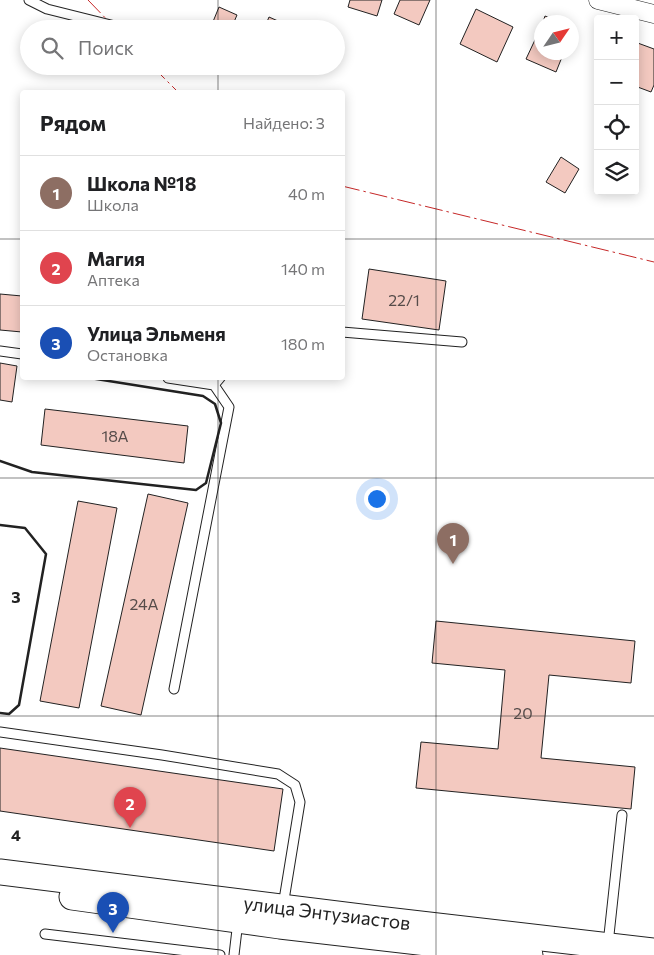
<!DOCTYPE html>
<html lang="ru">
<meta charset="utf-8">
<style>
:root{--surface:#fff;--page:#f6f6f6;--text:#202124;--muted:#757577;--line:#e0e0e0;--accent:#7c3aed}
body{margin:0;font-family:Commissioner,sans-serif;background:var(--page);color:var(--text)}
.controls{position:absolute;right:15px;top:15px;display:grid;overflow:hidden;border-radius:5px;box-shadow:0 2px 12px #0003}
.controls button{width:45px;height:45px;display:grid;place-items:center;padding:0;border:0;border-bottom:1px solid var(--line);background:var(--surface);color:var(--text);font:25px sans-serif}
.compass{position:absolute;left:534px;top:15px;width:45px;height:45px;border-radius:50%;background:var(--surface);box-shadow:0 2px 12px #0003;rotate:55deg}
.you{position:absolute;left:376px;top:498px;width:18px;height:18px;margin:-12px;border:4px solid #fff;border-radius:50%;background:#1a73e8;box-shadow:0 0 0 8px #1a73e833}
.badge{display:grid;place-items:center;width:32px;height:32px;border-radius:50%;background:var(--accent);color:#fff;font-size:16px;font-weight:700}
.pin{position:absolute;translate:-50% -41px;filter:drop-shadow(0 1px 2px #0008)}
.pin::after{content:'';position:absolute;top:26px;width:18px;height:15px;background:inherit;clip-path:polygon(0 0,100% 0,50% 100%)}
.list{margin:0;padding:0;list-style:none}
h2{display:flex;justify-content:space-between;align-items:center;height:65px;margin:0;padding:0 20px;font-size:21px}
h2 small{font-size:16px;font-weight:400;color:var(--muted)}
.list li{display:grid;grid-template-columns:32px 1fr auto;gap:15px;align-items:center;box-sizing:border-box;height:75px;padding:0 20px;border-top:1px solid var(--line)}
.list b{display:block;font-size:19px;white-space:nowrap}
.list p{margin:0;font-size:16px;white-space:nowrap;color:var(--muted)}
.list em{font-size:16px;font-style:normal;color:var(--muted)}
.icon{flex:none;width:28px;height:28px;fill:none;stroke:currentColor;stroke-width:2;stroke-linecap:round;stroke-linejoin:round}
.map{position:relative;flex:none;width:654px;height:955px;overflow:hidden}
.search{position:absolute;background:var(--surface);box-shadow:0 2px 12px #0003;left:20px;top:20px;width:325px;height:55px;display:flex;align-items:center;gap:12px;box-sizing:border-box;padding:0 18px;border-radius:28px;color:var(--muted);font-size:19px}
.panel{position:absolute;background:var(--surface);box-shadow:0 2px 12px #0003;left:20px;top:90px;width:325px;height:290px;border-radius:5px}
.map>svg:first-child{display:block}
.building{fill:#f3c9c0;stroke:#222}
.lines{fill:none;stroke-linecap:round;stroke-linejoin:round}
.service-casing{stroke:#222;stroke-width:11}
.minor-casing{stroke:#222;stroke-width:19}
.secondary-casing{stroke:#222;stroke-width:27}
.service{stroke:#fff;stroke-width:9}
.minor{stroke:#fff;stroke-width:18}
.secondary{stroke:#fff;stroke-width:25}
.wall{stroke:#222;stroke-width:2.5}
.power{stroke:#c62828;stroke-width:1;stroke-dasharray:18 4 2.5 4;stroke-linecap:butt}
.grid{fill:none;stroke:#222;stroke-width:1;stroke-opacity:0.55}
.labels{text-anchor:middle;stroke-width:4;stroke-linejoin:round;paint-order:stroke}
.number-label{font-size:16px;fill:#564c4a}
.street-label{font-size:19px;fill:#222;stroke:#fff}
.grid-label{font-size:16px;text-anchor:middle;font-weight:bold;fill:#222;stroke:#fff;stroke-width:4;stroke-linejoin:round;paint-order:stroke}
</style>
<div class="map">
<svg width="654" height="955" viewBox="0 0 654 955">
<rect width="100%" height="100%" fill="#fff"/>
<g class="building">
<polygon points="350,0 382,0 377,16 348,7"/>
<polygon points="400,0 430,0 419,25 394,14"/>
<polygon points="219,7 237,15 231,29 210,29"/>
<polygon points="476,9 513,27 497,62 460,44"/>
<polygon points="545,16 559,22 543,22"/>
<polygon points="269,17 296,29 264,29"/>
<polygon points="542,25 542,52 564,52 556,72 526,59"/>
<polygon points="635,42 654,49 654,85 651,92 635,86"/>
<polygon points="561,157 579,169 565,193 546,182"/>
<polygon points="369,269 446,281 439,330 362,319"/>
<polygon points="0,294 22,296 22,332 0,330"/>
<polygon points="0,363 17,366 12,402 0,400"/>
<polygon points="45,409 188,426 184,463 41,445"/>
<polygon points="148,494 188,503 141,715 101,706"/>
<polygon points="78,501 117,508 79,708 40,701"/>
<polygon points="436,621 635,641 631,683 549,675 541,758 635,767 631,809 416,788 421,742 498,749 505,670 432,663"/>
<polygon points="0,748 283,789 274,851 0,811"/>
</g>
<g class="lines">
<g class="service-casing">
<g id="service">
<polyline points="29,0 47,9 127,29"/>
<polyline points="342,332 462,342"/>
<polyline points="0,351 22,354"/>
<polyline points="168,378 214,385 229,407 174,689"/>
<polyline points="214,385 220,378"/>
<polyline points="0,732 162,755 278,774 295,785 300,802 283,906"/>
<polyline points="45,934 220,955"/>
<polyline points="608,944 622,815"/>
<polyline points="234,955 238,921"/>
</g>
</g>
<g class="minor-casing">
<polyline id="minor" points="598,0 654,14"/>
</g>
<g class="secondary-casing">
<g id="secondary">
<polyline points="0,872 377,919 654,951"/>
<polyline points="72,897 280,926 530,955"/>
</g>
</g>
<use href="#service" class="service"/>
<use href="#minor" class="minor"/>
<use href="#secondary" class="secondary"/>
<g class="wall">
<polyline points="0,461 32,472 196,490 206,483 221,423 215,404 203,396 90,378"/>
<polyline points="0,525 25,528 46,554 19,705 9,714 0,713"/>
</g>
<g class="power">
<polyline points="88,0 116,29"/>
<polyline points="152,66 178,92"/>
<polyline points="342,186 654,262"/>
</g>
</g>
<path class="grid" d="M218,0V29M436,0V955M218,66V92M0,239H22M342,239H654M218,378V955M0,478H654M0,716H654"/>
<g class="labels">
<g class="number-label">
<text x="404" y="306">22/1</text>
<text x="115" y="442">18А</text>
<text x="144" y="610">24А</text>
<text x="523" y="719">20</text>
</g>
<g class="street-label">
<text transform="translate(327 913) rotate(7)" y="7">улица Энтузиастов</text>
</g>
</g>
<g class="grid-label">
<text x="16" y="603">3</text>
<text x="16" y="841">4</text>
</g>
</svg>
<div class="controls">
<button>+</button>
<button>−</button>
<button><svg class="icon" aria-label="locate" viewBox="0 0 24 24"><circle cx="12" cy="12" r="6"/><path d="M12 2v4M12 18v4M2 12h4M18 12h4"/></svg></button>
<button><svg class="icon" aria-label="layers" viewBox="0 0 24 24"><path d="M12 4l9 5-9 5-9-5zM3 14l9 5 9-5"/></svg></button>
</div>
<svg class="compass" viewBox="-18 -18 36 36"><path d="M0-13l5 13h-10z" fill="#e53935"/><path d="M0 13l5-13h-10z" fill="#757577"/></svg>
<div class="you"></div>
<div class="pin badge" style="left:453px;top:564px;background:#8d6e63">1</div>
<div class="pin badge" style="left:130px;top:828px;background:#e0444e">2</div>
<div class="pin badge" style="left:113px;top:933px;background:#1a4fb4">3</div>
<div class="search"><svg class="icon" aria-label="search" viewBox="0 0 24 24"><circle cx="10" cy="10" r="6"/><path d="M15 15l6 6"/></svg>Поиск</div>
<section class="panel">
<h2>Рядом<small>Найдено: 3</small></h2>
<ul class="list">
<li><span class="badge" style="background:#8d6e63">1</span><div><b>Школа №18</b><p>Школа</p></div><em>40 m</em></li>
<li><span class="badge" style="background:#e0444e">2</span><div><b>Магия</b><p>Аптека</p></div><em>140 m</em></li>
<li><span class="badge" style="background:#1a4fb4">3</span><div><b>Улица Эльменя</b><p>Остановка</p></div><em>180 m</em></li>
</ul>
</section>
</div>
